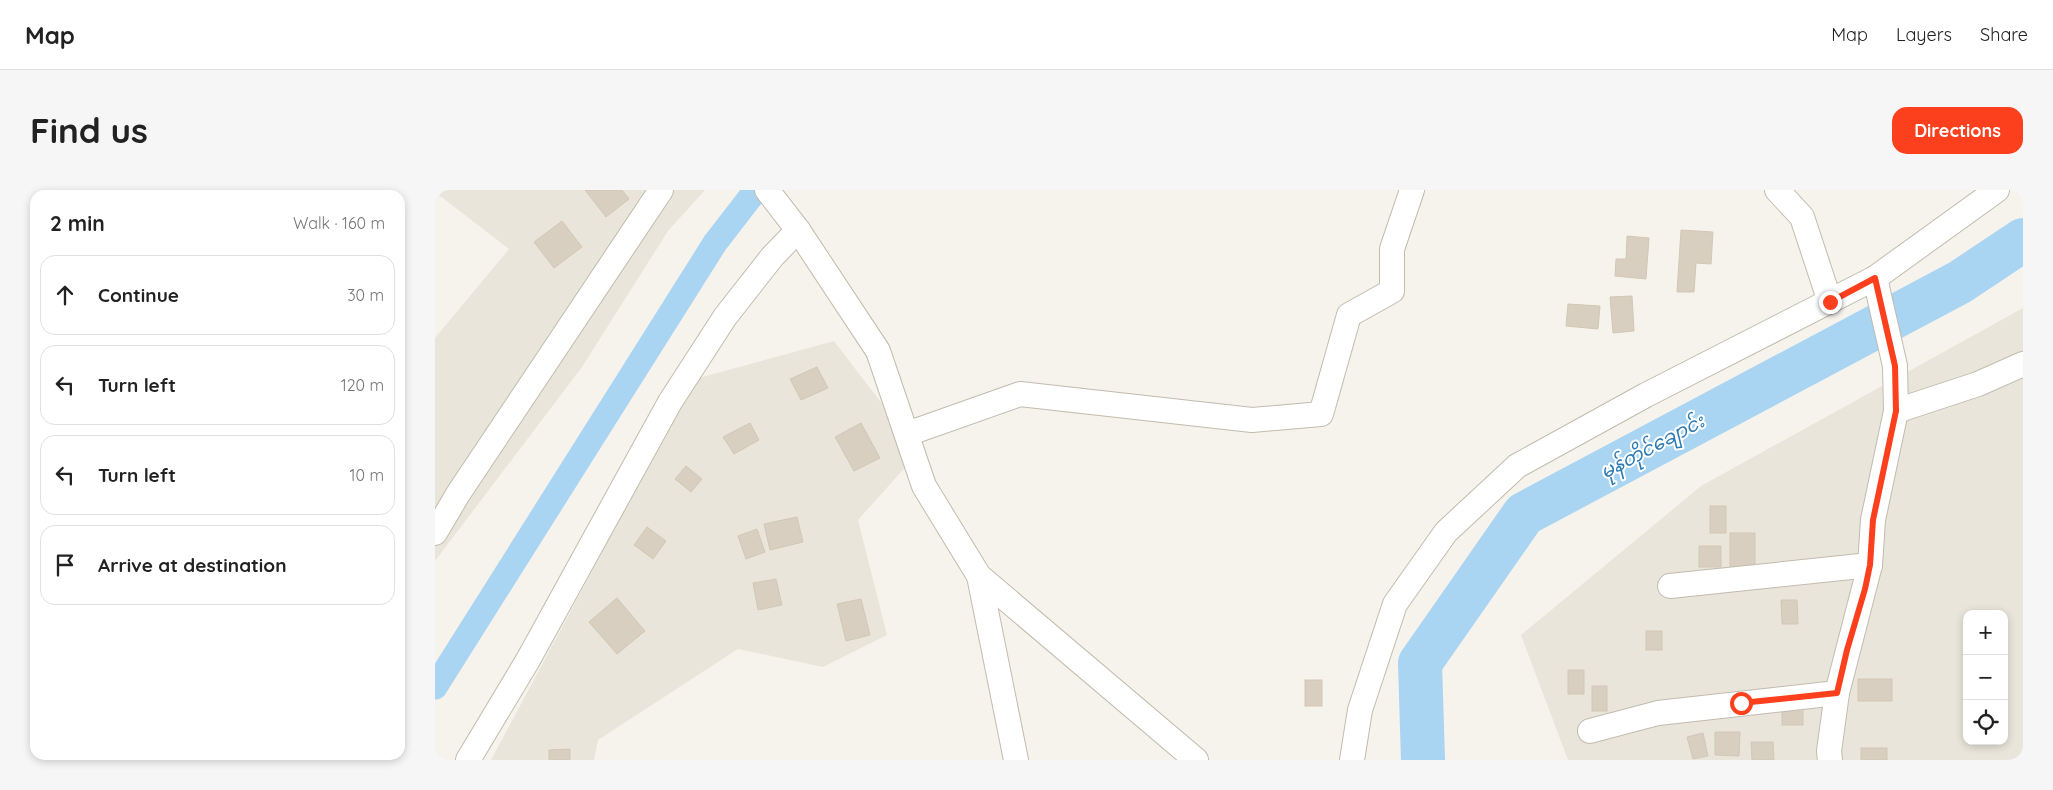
<!DOCTYPE html>
<meta charset="utf-8">
<style>
:root{--surface:#fff;--page:#f6f6f6;--text:#222;--muted:#767676;--line:#e0e0e0;--accent:#fc3f1d}
body{margin:0;font-family:Quicksand,"Noto Sans Myanmar",sans-serif;background:var(--page);color:var(--text)}
.controls{position:absolute;right:15px;bottom:15px;display:grid;overflow:hidden;border-radius:10px;box-shadow:0 2px 8px #0003}
.controls button{width:45px;height:45px;display:grid;place-items:center;padding:0;border:0;border-bottom:1px solid var(--line);background:var(--surface);color:var(--text);font:25px sans-serif}
.stop{position:absolute;width:15px;height:15px;margin:-11px;border:4px solid #fc3f1d;border-radius:50%;background:#fff}
.stop.end{background:#fc3f1d;border-color:#fff;box-shadow:0 1px 5px #0008}
.list{margin:0;padding:0;list-style:none}
h2{display:flex;justify-content:space-between;align-items:center;height:65px;margin:0;padding:0 20px;font-size:21px}
h2 small{font-size:16px;font-weight:400;color:var(--muted)}
.list li{display:grid;grid-template-columns:32px 1fr auto;gap:15px;align-items:center;box-sizing:border-box;height:80px;margin:0 10px 10px;padding:0 10px;border:1px solid var(--line);border-radius:15px}
.list b{display:block;font-size:19px;white-space:nowrap}
.list em{font-size:16px;font-style:normal;color:var(--muted)}
.icon{flex:none;width:28px;height:28px;fill:none;stroke:currentColor;stroke-width:2;stroke-linecap:round;stroke-linejoin:round}
.map{position:relative;flex:none;width:1588px;height:570px;overflow:hidden;border-radius:15px}
header{display:flex;align-items:center;gap:30px;box-sizing:border-box;height:70px;padding:0 25px;background:var(--surface);border-bottom:1px solid var(--line)}
header strong{font-size:24px}
nav{display:flex;gap:28px;margin-inline-start:auto;font-size:18px}
.intro{display:flex;align-items:center;justify-content:space-between;box-sizing:border-box;height:120px;padding:0 30px}
h1{margin:0;font-size:35px}
.button{padding:12px 22px;border-radius:15px;background:var(--accent);color:#fff;font-size:18px;font-weight:700}
main{display:flex;gap:30px;padding:0 30px}
aside{flex:1;background:var(--surface);border-radius:15px;box-shadow:0 2px 8px #0003}
.map>svg:first-child{display:block}
.residential{fill:#eae5da;fill-rule:evenodd}
.lines{fill:none;stroke-linecap:round;stroke-linejoin:round}
.canal{stroke:#a9d4f2;stroke-width:25}
.river{stroke:#a9d4f2;stroke-width:44}
.building{fill:#d8cfc1;stroke:#d3c7b4}
.minor-casing{stroke:#c2bbae;stroke-width:26}
.minor{stroke:#fff;stroke-width:24}
.route{stroke:#fc3f1d;stroke-width:6}
.labels{text-anchor:middle;stroke-width:4;stroke-linejoin:round;paint-order:stroke}
.water-label{font-size:19px;font-style:italic;fill:#2e7ab2;stroke:#fff}
</style>
<header>
<strong>Map</strong>
<nav><a>Map</a><a>Layers</a><a>Share</a></nav>
</header>
<div class="intro"><h1>Find us</h1><a class="button">Directions</a></div>
<main>
<aside>
<h2>2 min<small>Walk · 160 m</small></h2>
<ul class="list">
<li><svg class="icon" aria-label="ahead" viewBox="0 0 24 24"><path d="M12 20V5M6 11l6-6 6 6"/></svg><div><b>Continue</b></div><em>30 m</em></li>
<li><svg class="icon" aria-label="left" viewBox="0 0 24 24"><path d="M17 20v-9H6M10 6l-5 5 5 5"/></svg><div><b>Turn left</b></div><em>120 m</em></li>
<li><svg class="icon" aria-label="left" viewBox="0 0 24 24"><path d="M17 20v-9H6M10 6l-5 5 5 5"/></svg><div><b>Turn left</b></div><em>10 m</em></li>
<li><svg class="icon" aria-label="arrive" viewBox="0 0 24 24"><path d="M6 21V4h12l-3 4 3 4H6"/></svg><div><b>Arrive at destination</b></div></li>
</ul>
</aside>
<div class="map">
<svg width="1588" height="570" viewBox="0 0 1588 570">
<rect width="100%" height="100%" fill="#f6f3ec"/>
<g class="residential">
<polygon points="0,0 270,0 233,41 147,177 0,371 0,148 74,59 0,2"/>
<path d="M1588,118V570H1133L1086,445L1266,296ZM1532,424H1569V551H1532Z"/>
<polygon points="399,151 484,262 423,330 452,445 388,477 303,459 163,550 159,570 56,570 260,189"/>
</g>
<g class="lines">
<polyline class="canal" points="0,497 280,53 321,0"/>
<polyline class="river" points="988,570 985,473 1089,324 1525,92 1588,50"/>
</g>
<g class="building">
<polygon points="150,0 187,0 194,9 171,27"/>
<polygon points="127,31 147,57 119,78 99,52"/>
<polygon points="1246,40 1278,42 1276,74 1261,73 1259,102 1242,102"/>
<polygon points="1192,46 1214,48 1211,89 1180,86 1181,69 1191,69"/>
<polygon points="1197,106 1199,141 1178,143 1175,107"/>
<polygon points="1133,114 1165,116 1163,139 1131,136"/>
<polygon points="382,177 393,198 366,210 355,189"/>
<polygon points="315,233 324,250 299,264 288,247"/>
<polygon points="426,233 445,268 419,281 400,247"/>
<polygon points="251,276 267,289 256,302 240,289"/>
<rect x="1275" y="316" width="16" height="27"/>
<polygon points="362,327 368,352 335,360 329,334"/>
<polygon points="212,337 231,351 218,369 199,355"/>
<polygon points="322,339 330,362 311,369 303,346"/>
<rect x="1295" y="343" width="25" height="34"/>
<rect x="1264" y="356" width="22" height="21"/>
<polygon points="341,389 347,415 323,420 318,393"/>
<polygon points="182,408 210,441 182,464 154,432"/>
<polygon points="426,409 435,445 411,451 402,414"/>
<polygon points="1346,410 1362,410 1363,434 1347,434"/>
<rect x="1211" y="441" width="16" height="19"/>
<rect x="1133" y="480" width="16" height="24"/>
<rect x="1423" y="489" width="34" height="22"/>
<rect x="870" y="490" width="17" height="26"/>
<rect x="1157" y="496" width="15" height="25"/>
<rect x="1347" y="516" width="21" height="19"/>
<polygon points="1280,542 1305,542 1304,566 1280,565"/>
<polygon points="1268,543 1273,566 1258,569 1252,547"/>
<polygon points="1316,552 1338,552 1339,570 1317,570"/>
<rect x="1426" y="558" width="26" height="12"/>
<polygon points="135,559 135,570 114,570 114,560"/>
</g>
<g class="lines">
<g class="minor-casing">
<g id="minor">
<polyline points="332,0 363,40 443,161 489,296 544,386 761,570"/>
<polyline points="1342,0 1367,27 1395,112"/>
<polyline points="1461,221 1543,194 1588,174"/>
<polyline points="472,244 585,204 817,230 886,224 914,125 957,101 957,59 977,0"/>
<polyline points="0,343 23,304 226,0"/>
<polyline points="544,386 581,570"/>
<polyline points="1235,396 1435,375"/>
<polyline points="1155,541 1223,523 1402,503"/>
<polyline points="33,570 93,470 235,212 290,127 337,67 363,40"/>
<polyline points="917,570 925,520 960,414 1011,342 1082,276 1211,205 1440,88 1562,0"/>
<polyline points="1395,570 1394,561 1402,503 1435,375 1438,330 1461,221 1460,176 1440,88"/>
</g>
</g>
<use href="#minor" class="minor"/>
</g>
<g class="lines">
<polyline class="route" points="1306,513 1402,503 1412,460 1430,399 1435,375 1438,330 1461,221 1460,176 1440,88 1395,112"/>
</g>
<g class="labels">
<g class="water-label">
<text transform="translate(1217 256) rotate(-28)" y="7">မုန်တိုင်ချောင်း</text>
</g>
</g>
</svg>
<div class="controls">
<button>+</button>
<button>−</button>
<button><svg class="icon" aria-label="locate" viewBox="0 0 24 24"><circle cx="12" cy="12" r="6"/><path d="M12 2v4M12 18v4M2 12h4M18 12h4"/></svg></button>
</div>
<div class="stop" style="left:1306px;top:513px"></div>
<div class="stop end" style="left:1395px;top:112px"></div>
</div>
</main>
